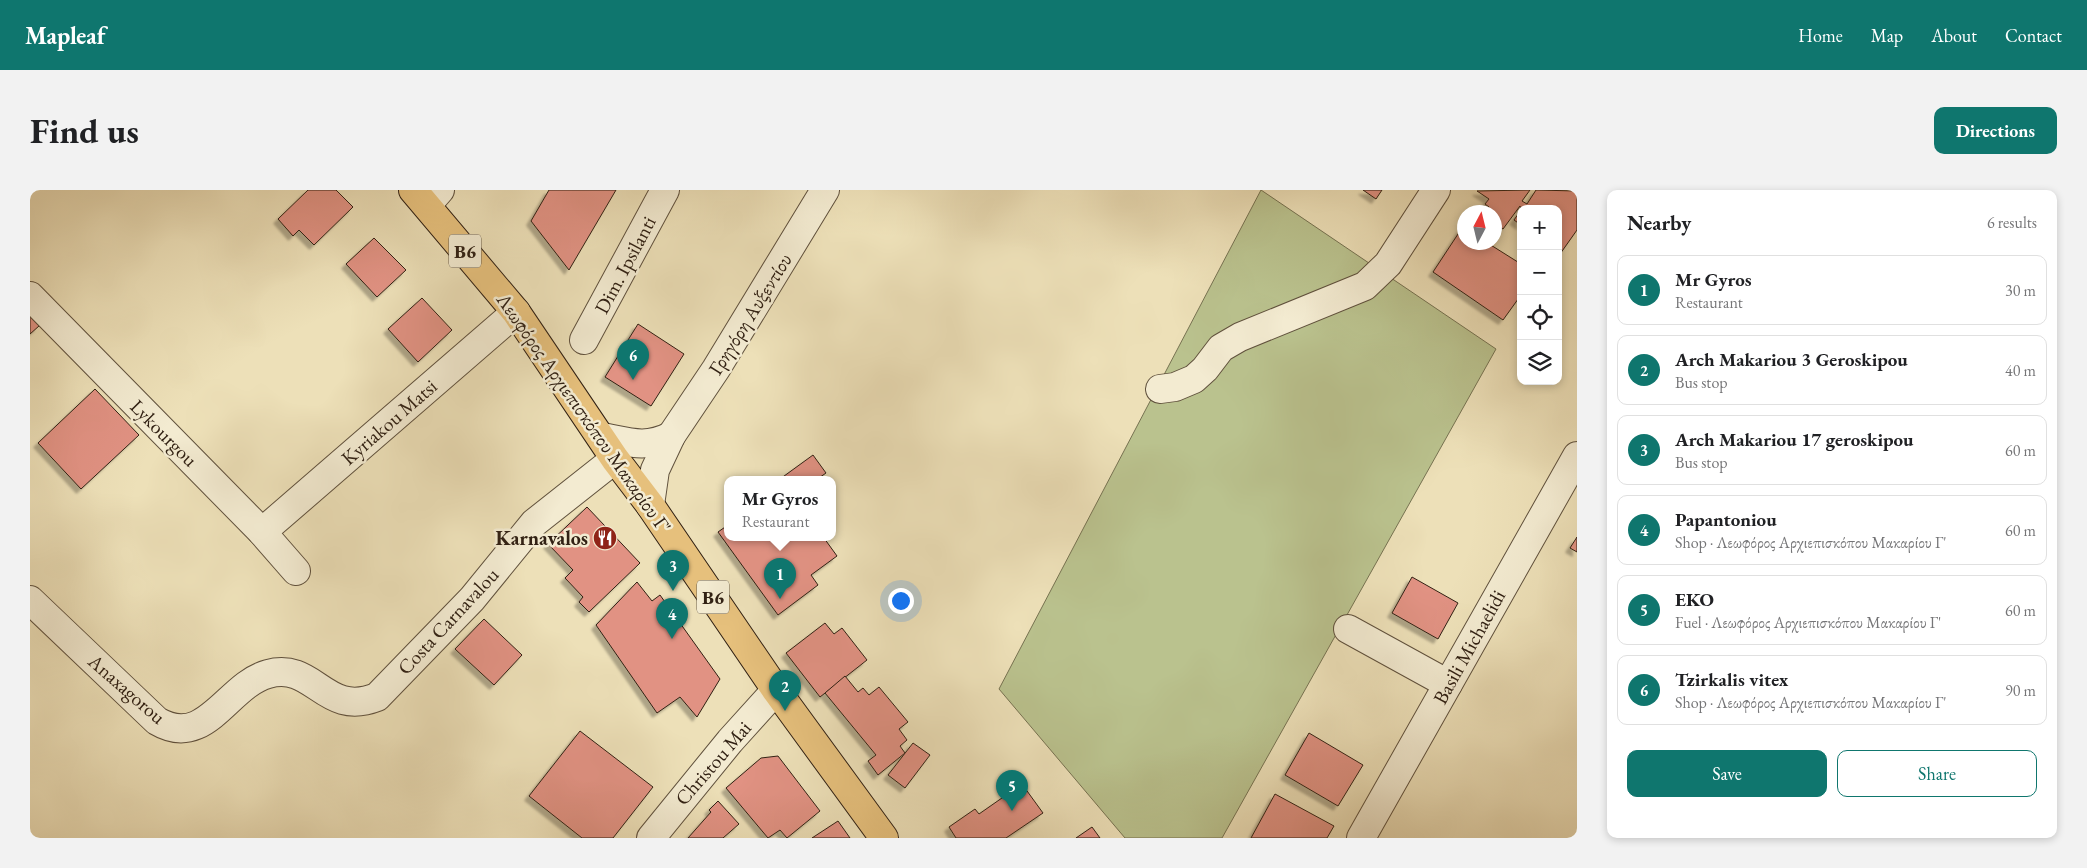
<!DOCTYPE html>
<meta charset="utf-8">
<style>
:root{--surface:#fff;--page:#f2f2f2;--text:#202124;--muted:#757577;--line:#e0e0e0;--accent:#0f766e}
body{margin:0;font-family:"EB Garamond",serif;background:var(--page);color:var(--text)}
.controls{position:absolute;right:15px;top:15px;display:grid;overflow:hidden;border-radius:10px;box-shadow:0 2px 8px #0003}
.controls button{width:45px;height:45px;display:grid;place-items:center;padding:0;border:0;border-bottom:1px solid var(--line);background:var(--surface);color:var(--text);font:25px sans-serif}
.compass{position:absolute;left:1427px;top:15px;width:45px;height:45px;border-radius:50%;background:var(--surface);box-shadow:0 2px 8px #0003;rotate:7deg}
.you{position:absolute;left:870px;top:410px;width:18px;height:18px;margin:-12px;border:4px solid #fff;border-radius:50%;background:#1a73e8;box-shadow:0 0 0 8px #1a73e833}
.badge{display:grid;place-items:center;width:32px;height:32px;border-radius:50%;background:var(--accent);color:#fff;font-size:16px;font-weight:700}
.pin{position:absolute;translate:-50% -41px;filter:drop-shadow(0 1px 2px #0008)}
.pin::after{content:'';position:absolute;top:26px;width:18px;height:15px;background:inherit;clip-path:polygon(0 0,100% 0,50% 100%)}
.popup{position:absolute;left:694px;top:286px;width:112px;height:65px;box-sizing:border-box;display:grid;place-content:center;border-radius:10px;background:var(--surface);filter:drop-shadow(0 1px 4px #0005);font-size:16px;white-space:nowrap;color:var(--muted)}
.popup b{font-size:19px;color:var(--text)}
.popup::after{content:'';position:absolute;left:50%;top:100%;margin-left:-10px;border:10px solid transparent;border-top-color:var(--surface)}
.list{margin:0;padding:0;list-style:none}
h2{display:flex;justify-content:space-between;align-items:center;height:65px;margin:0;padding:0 20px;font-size:21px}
h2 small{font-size:16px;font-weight:400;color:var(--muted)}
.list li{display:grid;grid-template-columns:32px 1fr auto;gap:15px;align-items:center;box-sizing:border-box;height:70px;margin:0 10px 10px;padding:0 10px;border:1px solid var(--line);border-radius:10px}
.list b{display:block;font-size:19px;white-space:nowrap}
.list p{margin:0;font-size:16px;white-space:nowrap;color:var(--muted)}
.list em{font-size:16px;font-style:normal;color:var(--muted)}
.actions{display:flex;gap:10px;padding:15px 20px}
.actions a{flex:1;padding:11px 0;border:1px solid var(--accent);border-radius:10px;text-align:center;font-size:18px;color:var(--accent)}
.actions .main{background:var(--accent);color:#fff}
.icon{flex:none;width:28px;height:28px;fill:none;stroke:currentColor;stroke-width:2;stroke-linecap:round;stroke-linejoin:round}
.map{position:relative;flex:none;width:1547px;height:648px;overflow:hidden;border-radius:10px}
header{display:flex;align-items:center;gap:30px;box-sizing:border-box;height:70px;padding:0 25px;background:var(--accent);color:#fff}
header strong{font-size:24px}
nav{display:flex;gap:28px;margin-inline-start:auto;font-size:18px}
.intro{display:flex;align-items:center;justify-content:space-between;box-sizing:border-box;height:120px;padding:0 30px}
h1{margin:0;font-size:35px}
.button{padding:12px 22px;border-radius:10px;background:var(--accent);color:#fff;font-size:18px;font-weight:700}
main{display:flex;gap:30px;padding:0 30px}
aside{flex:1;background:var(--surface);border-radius:10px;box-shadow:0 2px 8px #0003}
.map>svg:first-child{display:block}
.green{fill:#bac28e;stroke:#767251}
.building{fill:#e19283;stroke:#312114;filter:url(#shadow)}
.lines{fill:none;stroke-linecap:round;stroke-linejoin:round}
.minor-casing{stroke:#60513d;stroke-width:30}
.major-casing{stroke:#312114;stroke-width:30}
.minor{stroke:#f3ebd1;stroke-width:28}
.major{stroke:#e6c07c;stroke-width:28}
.labels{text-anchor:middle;stroke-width:5;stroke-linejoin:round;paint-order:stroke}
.shield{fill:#f3ebd1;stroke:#6b5e4d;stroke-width:1}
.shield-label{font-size:19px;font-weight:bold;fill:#312114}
.street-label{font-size:20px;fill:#312114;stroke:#f3ebd1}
.poi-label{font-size:20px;font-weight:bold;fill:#312114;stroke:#f3ebd1;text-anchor:end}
</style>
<header>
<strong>Mapleaf</strong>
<nav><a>Home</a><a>Map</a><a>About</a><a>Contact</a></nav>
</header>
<div class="intro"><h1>Find us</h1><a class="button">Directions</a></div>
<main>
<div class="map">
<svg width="1547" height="648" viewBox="0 0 1547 648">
<defs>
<filter id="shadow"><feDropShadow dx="-4.5" dy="4.5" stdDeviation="1" flood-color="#0004"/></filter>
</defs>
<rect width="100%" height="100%" fill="#ede0b8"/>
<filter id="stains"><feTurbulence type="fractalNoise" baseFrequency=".004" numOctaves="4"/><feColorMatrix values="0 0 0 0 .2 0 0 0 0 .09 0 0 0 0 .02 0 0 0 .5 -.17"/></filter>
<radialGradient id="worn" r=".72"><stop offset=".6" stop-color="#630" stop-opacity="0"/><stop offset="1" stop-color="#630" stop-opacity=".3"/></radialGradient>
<polygon class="green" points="1231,0 1466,159 1192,648 1095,648 969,499"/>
<g class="building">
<polygon points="278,0 306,0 323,17 284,55 269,40 263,46 248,29"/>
<polygon points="519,0 586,0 539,80 501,31"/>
<polygon points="1333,0 1352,0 1346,9"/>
<polygon points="1500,0 1492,11 1497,14 1506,0 1547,1 1547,40 1530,64 1528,19 1491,19 1490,16 1473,39 1464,33 1464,22 1455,22 1459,17 1455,14 1459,9 1447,1"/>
<polygon points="1491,20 1491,35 1484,30"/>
<polygon points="1432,38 1434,39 1434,52 1456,52 1491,74 1491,105 1473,130 1403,82"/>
<polygon points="344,48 376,80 347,107 316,74"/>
<polygon points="392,108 422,140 388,172 358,139"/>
<polygon points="0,126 9,136 0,144"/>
<polygon points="608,134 654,164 621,216 575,187"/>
<polygon points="65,199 109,245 51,299 8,253"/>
<polygon points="783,265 796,283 786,290 751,290 750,289"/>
<polygon points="557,317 610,373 559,422 549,412 553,407 535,388 543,380 518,354"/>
<polygon points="698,335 698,348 753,348 756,352 763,348 794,348 807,366 781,385 788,395 748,425 688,342"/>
<polygon points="1547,347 1547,362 1540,358"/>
<polygon points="1382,387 1428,413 1408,449 1362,423"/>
<polygon points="607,392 622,411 630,405 690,489 667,527 650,507 627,523 566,435"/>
<polygon points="454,429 492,465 464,495 425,459"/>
<polygon points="795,433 804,444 812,438 837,470 790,507 756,463"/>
<polygon points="815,486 828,502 833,498 839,505 849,497 878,532 869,539 877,550 870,556 875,563 848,585 838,571 846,565 795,503"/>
<polygon points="550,541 623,597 583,648 552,648 499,606"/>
<polygon points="1279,543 1333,575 1308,616 1255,585"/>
<polygon points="883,553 900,565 875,598 858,585"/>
<polygon points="748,566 790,621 757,648 750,640 738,648 696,598 731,568"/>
<polygon points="992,594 1013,623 976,648 926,648 919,637 945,619 949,624"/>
<polygon points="1245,604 1304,636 1297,648 1221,648"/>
<polygon points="688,611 709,634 693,648 658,648 681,622 679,620"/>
<polygon points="808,631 820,648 782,648"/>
<polygon points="1062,637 1070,648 1046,648"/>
</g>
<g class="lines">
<g class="minor-casing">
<g id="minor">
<polyline points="397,15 410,0"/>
<polyline points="0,106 232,342 266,381"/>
<polyline points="554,150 635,0"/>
<polyline points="1130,199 1145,197 1164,189 1175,179 1191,158 1210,147 1335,96 1358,74 1406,0"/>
<path d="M572,247C599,252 615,259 641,246"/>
<polyline points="620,315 625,280 641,246 686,179 795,0"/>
<polyline points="232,342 486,122"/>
<path d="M0,410L127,531C176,560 197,495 238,484C285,471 294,528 347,507L442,409L504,333L585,269"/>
<polyline points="1318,439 1418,494"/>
<polyline points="621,648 700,551 746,500"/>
<polyline points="1331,648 1547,266"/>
</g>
</g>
<g class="major-casing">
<polyline id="major" points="383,0 486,122 585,269 620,315 746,500 854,648"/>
</g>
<use href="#minor" class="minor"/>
<use href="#major" class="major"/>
</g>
<defs>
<g id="restaurant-disc" transform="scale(1.25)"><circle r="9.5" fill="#8f2418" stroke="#f3ebd1"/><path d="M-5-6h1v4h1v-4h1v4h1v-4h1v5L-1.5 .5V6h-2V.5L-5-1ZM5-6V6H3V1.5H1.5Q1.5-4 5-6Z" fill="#fff"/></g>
</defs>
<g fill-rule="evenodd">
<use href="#restaurant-disc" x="575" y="348"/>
</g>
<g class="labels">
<g class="shield">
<rect x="419" y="44.5" width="32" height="33" rx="4"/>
<rect x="667" y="390.5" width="32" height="33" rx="4"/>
</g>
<g class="shield-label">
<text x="435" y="68">B6</text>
<text x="683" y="414">B6</text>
</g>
<g class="street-label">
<text transform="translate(595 75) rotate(-62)" y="7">Dim. Ipsilanti</text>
<text transform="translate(720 124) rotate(-58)" y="7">Γρηγόρη Αυξεντίου</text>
<text transform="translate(554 223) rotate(55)" y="7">Λεωφόρος Αρχιεπισκόπου Μακαρίου Γ'</text>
<text transform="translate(359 232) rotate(-41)" y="7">Kyriakou Matsi</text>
<text transform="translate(134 243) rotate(45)" y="7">Lykourgou</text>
<text transform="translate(418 431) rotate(-47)" y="7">Costa Carnavalou</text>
<text transform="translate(1439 457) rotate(-61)" y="7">Basili Michaelidi</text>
<text transform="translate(97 499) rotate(41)" y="7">Anaxagorou</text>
<text transform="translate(683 573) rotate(-49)" y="7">Christou Mai</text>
</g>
<g class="poi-label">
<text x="558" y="355">Karnavalos</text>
</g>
</g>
<rect width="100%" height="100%" filter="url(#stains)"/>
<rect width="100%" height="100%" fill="url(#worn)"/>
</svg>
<div class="controls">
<button>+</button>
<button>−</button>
<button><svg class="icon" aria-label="locate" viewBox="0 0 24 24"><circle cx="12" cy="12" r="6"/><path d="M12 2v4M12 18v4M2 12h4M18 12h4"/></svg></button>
<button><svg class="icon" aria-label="layers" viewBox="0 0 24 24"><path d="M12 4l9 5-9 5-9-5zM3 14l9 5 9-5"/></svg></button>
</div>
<svg class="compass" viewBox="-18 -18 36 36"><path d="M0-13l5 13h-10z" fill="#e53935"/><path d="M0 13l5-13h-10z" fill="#757577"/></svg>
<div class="you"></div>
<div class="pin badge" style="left:750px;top:409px">1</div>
<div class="popup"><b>Mr Gyros</b>Restaurant</div>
<div class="pin badge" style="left:755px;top:521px">2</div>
<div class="pin badge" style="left:643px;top:401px">3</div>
<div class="pin badge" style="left:642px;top:449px">4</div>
<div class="pin badge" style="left:982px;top:621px">5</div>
<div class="pin badge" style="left:603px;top:190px">6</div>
</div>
<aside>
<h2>Nearby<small>6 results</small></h2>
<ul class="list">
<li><span class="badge">1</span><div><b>Mr Gyros</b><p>Restaurant</p></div><em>30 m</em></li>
<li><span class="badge">2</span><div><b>Arch Makariou 3 Geroskipou</b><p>Bus stop</p></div><em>40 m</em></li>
<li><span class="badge">3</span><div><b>Arch Makariou 17 geroskipou</b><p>Bus stop</p></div><em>60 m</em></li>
<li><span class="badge">4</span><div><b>Papantoniou</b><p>Shop · Λεωφόρος Αρχιεπισκόπου Μακαρίου Γ'</p></div><em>60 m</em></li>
<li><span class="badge">5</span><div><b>EKO</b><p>Fuel · Λεωφόρος Αρχιεπισκόπου Μακαρίου Γ'</p></div><em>60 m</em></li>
<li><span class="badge">6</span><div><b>Tzirkalis vitex</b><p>Shop · Λεωφόρος Αρχιεπισκόπου Μακαρίου Γ'</p></div><em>90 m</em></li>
</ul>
<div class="actions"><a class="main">Save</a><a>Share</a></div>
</aside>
</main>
